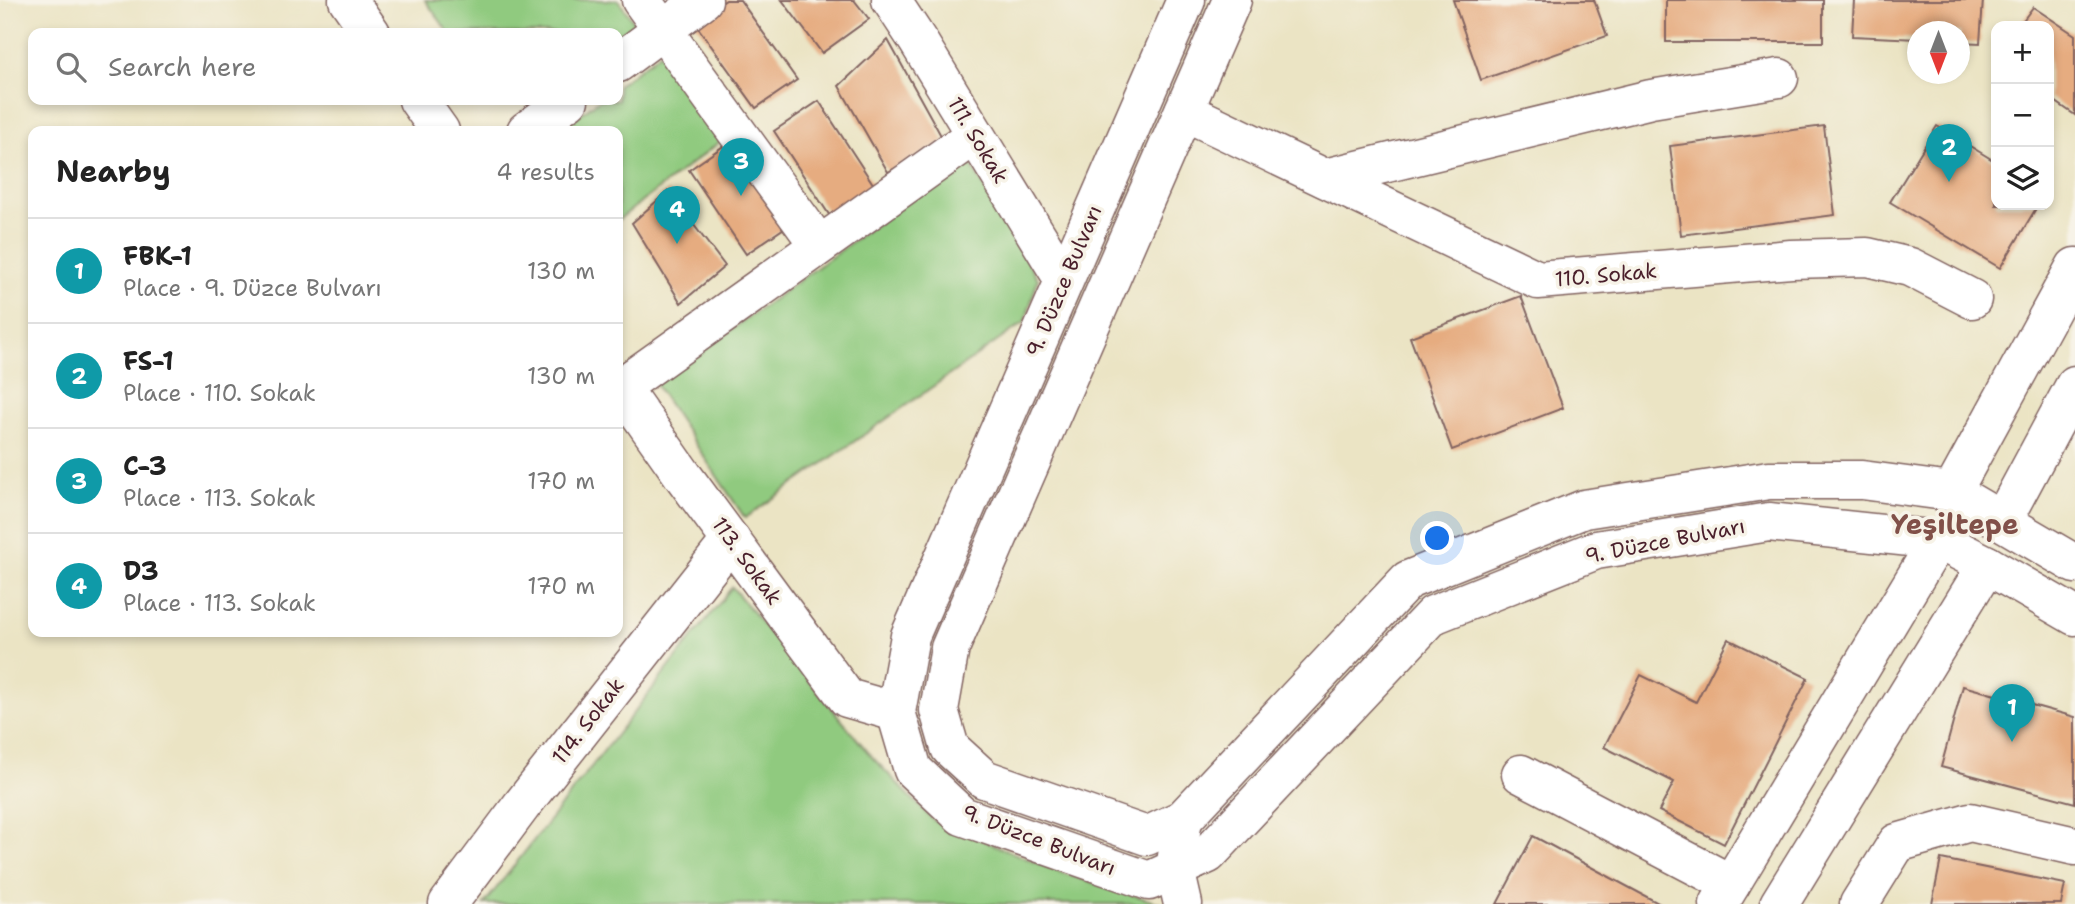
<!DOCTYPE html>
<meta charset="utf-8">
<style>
:root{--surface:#fff;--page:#f2f2f2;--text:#222;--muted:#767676;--line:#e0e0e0;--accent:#c8321e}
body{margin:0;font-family:"Shantell Sans",sans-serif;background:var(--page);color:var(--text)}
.controls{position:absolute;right:21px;top:21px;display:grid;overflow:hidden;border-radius:14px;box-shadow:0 4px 10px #0003}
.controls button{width:63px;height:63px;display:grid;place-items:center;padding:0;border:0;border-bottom:2px solid var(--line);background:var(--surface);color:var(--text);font:35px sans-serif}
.compass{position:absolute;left:1907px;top:21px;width:63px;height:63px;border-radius:50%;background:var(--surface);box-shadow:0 4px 10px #0003;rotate:180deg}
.you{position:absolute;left:1438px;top:539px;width:24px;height:24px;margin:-18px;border:5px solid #fff;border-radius:50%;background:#1a73e8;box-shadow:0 0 0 10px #1a73e833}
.badge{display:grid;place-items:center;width:46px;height:46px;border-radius:50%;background:var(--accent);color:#fff;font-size:23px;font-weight:700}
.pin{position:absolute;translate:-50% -58px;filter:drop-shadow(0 2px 4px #0008)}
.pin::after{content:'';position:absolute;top:37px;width:24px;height:21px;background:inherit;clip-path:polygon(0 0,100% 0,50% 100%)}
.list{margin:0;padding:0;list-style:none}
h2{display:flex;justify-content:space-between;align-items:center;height:91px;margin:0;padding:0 28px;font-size:30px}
h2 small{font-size:23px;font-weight:400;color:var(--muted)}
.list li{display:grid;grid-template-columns:46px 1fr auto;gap:21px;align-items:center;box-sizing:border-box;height:105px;padding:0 28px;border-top:2px solid var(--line)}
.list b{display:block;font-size:26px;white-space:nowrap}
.list p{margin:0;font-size:23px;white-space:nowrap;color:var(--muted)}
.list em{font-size:23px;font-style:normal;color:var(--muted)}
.icon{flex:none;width:38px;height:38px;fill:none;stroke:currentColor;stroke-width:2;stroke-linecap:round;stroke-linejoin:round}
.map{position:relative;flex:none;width:2075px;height:904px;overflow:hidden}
.search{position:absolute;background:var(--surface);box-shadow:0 4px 10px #0003;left:28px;top:28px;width:595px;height:77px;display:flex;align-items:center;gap:18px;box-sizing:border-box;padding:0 24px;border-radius:14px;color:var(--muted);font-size:26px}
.panel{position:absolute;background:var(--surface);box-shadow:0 4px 10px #0003;left:28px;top:126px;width:595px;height:511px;border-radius:14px}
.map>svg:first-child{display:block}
.green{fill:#90ca7f;stroke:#6d7455;stroke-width:2}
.building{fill:#e6ac80}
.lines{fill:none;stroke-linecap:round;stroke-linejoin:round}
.minor-casing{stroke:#826461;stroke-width:41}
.major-casing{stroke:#826461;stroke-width:41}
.minor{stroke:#fff;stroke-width:38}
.major{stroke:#fff;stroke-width:38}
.labels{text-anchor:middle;stroke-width:7;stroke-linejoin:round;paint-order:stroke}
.street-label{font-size:21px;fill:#4a1f2b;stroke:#f7f3e8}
.district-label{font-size:28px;font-weight:bold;fill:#815049;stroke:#f7f3e8}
</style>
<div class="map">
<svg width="2075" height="904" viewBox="0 0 2075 904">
<rect width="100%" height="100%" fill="#f7f3e8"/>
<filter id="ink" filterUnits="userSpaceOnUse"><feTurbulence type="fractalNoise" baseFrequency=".0143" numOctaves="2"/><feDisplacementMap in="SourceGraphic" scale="14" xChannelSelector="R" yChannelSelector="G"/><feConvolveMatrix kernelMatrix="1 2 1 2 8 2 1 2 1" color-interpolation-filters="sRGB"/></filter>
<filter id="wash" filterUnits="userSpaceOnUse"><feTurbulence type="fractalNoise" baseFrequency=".00686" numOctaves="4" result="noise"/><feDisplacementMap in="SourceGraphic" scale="28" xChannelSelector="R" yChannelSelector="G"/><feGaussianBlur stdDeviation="1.57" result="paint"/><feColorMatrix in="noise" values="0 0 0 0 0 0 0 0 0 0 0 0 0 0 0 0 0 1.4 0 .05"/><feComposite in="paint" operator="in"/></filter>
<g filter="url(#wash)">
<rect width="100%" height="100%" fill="#ebe4c4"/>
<g class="green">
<polygon points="425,0 618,0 639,29 618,45 618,33 449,33"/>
<polygon points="660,53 726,137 618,220 618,131 558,131 599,100 618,100 618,85"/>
<polygon points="967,158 1038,279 1025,322 745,518 656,385"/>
<polygon points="732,587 872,757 933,820 1062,873 1162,904 484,904"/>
</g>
<g id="blocks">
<g class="building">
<polygon points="726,0 740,0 797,80 756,108 694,22"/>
<polygon points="782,0 854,0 869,19 822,53"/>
<polygon points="1453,0 1594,0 1607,36 1481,80"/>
<rect x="1666" y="0" width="157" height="42"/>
<polygon points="1854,0 1983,0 1980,43 1960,42 1960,32 1918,32 1918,39 1852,36"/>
<polygon points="2033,7 2075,35 2075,115 2049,97 2049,26 2019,26"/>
<polygon points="888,40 944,141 888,172 839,86"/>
<polygon points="819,101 875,187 830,216 774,131"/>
<polygon points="1824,126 1835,215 1681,235 1670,146"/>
<polygon points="1937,126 1996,162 1996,205 2038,205 2000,268 1890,202"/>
<polygon points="735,138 793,222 746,254 689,170"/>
<polygon points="668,191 725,266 681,303 632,223"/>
<polygon points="1521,296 1563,408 1452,450 1410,337"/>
<polygon points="1728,639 1808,678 1724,844 1659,811 1674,782 1604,747 1641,675 1696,702"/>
<polygon points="1963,686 2075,717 2075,803 1941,767"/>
<polygon points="1533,836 1660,904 1497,904"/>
<polygon points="1941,859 2065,884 2061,904 1932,904"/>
</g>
</g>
</g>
<g filter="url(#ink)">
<use href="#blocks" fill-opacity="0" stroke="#826461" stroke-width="2"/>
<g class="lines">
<g class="minor-casing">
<g id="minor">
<polyline points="348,0 371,33"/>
<polyline points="641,0 819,245"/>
<polyline points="891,0 918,41 1064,280"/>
<polyline points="618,63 703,0"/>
<polyline points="418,100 440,131"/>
<polyline points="1184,111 1538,280 1791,259 1867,257 1910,267 1972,299"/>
<polyline points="526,131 569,100"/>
<polyline points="1325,178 1651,99 1779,78"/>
<polyline points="618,383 684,477 847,698 896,712"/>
<polyline points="621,387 975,135"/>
<polyline points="1952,492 2075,267"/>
<polyline points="2002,521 2075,385"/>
<polyline points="1521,774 1731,884"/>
<polyline points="1183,819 1175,869 1183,904"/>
<polyline points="448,904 522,805 731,540"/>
<polyline points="1719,904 1938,540"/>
<polyline points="1779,904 1987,565"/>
<polyline points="1859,904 1897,843 1970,822 2075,846"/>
</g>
</g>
<g class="major-casing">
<g id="major">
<polyline points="1186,0 910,636 896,712 913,770 962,816 1149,881 1208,854 1433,615 1596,550 1769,522 1938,540 1987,565 2075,616"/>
<polyline points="1232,0 950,648 939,710 950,748 984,779 1147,836 1183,819 1408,580 1584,509 1769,480 1862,480 1952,492 2075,564"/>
</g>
</g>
<use href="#minor" class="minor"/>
<use href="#major" class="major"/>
</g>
</g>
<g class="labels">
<g class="street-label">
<text transform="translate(978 140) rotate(59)" y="7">111. Sokak</text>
<text transform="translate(1606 275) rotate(-5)" y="7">110. Sokak</text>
<text transform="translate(1064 281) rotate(-67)" y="7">9. Düzce Bulvarı</text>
<text transform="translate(1665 541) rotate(-11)" y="7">9. Düzce Bulvarı</text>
<text transform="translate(747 561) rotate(54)" y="7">113. Sokak</text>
<text transform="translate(588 721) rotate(-52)" y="7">114. Sokak</text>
<text transform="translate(1039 840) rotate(21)" y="7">9. Düzce Bulvarı</text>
</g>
<g class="district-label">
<text x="1955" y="534">Yeşiltepe</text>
</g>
</g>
</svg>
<div class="controls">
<button>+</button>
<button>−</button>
<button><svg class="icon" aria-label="layers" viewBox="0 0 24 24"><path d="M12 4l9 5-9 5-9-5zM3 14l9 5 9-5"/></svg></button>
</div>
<svg class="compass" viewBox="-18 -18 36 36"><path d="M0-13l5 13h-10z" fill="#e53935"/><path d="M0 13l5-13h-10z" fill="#767676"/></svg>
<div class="you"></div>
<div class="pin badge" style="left:2012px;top:742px;background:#0f9aa8">1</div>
<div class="pin badge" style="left:1949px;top:182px;background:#0f9aa8">2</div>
<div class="pin badge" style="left:741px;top:196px;background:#0f9aa8">3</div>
<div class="pin badge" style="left:677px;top:244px;background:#0f9aa8">4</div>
<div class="search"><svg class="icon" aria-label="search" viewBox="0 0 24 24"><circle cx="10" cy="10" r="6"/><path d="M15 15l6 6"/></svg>Search here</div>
<section class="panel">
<h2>Nearby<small>4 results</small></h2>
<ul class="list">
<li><span class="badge" style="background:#0f9aa8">1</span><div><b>FBK-1</b><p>Place · 9. Düzce Bulvarı</p></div><em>130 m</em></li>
<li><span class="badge" style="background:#0f9aa8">2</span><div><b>FS-1</b><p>Place · 110. Sokak</p></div><em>130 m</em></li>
<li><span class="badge" style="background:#0f9aa8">3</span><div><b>C-3</b><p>Place · 113. Sokak</p></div><em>170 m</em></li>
<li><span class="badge" style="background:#0f9aa8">4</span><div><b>D3</b><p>Place · 113. Sokak</p></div><em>170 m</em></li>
</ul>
</section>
</div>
